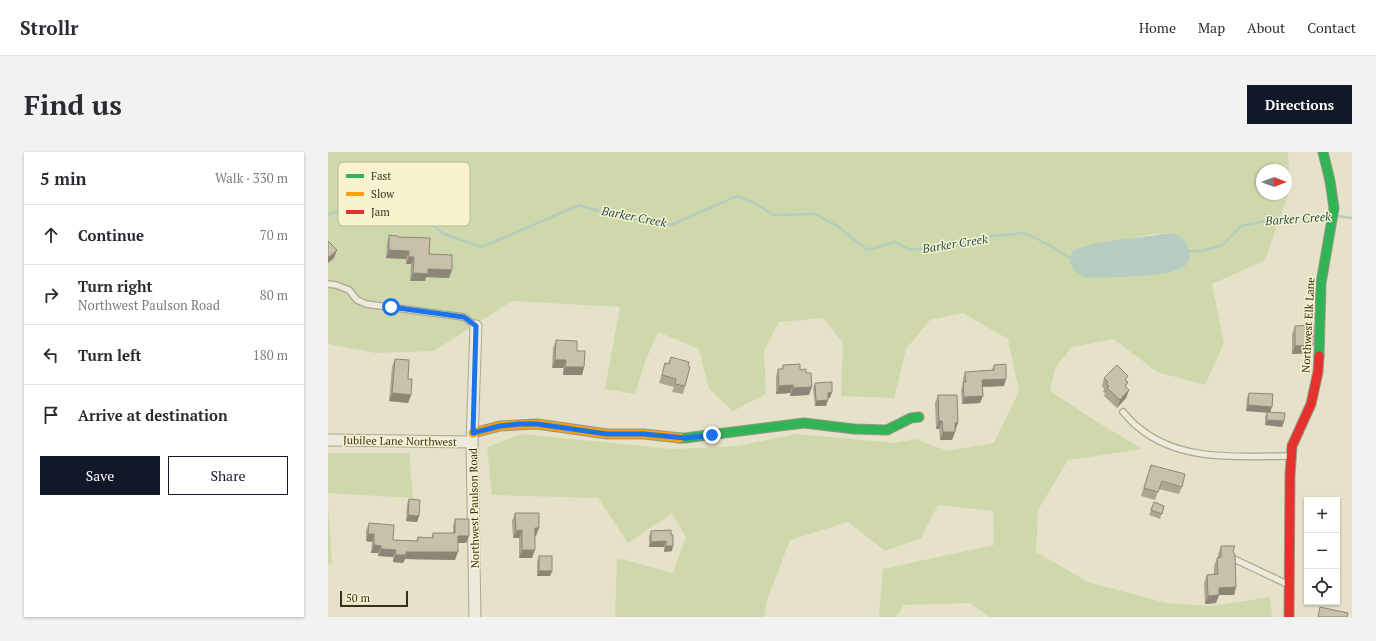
<!DOCTYPE html>
<meta charset="utf-8">
<style>
:root{--surface:#fff;--page:#f2f2f3;--text:#2b2b33;--muted:#7c7c81;--line:#e1e1e2;--accent:#111827}
body{margin:0;font-family:"PT Serif",serif;background:var(--page);color:var(--text)}
.controls{position:absolute;right:12px;bottom:12px;display:grid;overflow:hidden;border-radius:0px;box-shadow:0 1px 3px #0004}
.controls button{width:36px;height:36px;display:grid;place-items:center;padding:0;border:0;border-bottom:1px solid var(--line);background:var(--surface);color:var(--text);font:20px sans-serif}
.compass{position:absolute;left:928px;top:12px;width:36px;height:36px;border-radius:50%;background:var(--surface);box-shadow:0 1px 3px #0004;rotate:90deg}
.scale{position:absolute;left:12px;bottom:10px;width:68px;box-sizing:border-box;padding-left:4px;border:2px solid #382f1b;border-top:0;font-size:11px;line-height:14px;white-space:nowrap;color:#382f1b;-webkit-text-stroke:3px #f7f3ce;paint-order:stroke}
.stop{position:absolute;width:12px;height:12px;margin:-9px;border:3px solid #1a73e8;border-radius:50%;background:#fff}
.stop.end{background:#1a73e8;border-color:#fff;box-shadow:0 1px 4px #0008}
.list{margin:0;padding:0;list-style:none}
h2{display:flex;justify-content:space-between;align-items:center;height:52px;margin:0;padding:0 16px;font-size:17px}
h2 small{font-size:13px;font-weight:400;color:var(--muted)}
.list li{display:grid;grid-template-columns:26px 1fr auto;gap:12px;align-items:center;box-sizing:border-box;height:60px;padding:0 16px;border-top:1px solid var(--line)}
.list b{display:block;font-size:15px;white-space:nowrap}
.list p{margin:0;font-size:13px;white-space:nowrap;color:var(--muted)}
.list em{font-size:13px;font-style:normal;color:var(--muted)}
.actions{display:flex;gap:8px;padding:12px 16px}
.actions a{flex:1;padding:9px 0;border:1px solid var(--accent);border-radius:0px;text-align:center;font-size:14px;color:var(--accent)}
.actions .main{background:var(--accent);color:#fff}
.icon{flex:none;width:22px;height:22px;fill:none;stroke:currentColor;stroke-width:2;stroke-linecap:round;stroke-linejoin:round}
.map{position:relative;flex:none;width:1024px;height:465px;overflow:hidden;border-radius:0px}
header{display:flex;align-items:center;gap:24px;box-sizing:border-box;height:56px;padding:0 20px;background:var(--surface);border-bottom:1px solid var(--line)}
header strong{font-size:19px}
nav{display:flex;gap:22px;margin-inline-start:auto;font-size:14px}
.intro{display:flex;align-items:center;justify-content:space-between;box-sizing:border-box;height:96px;padding:0 24px}
h1{margin:0;font-size:28px}
.button{padding:10px 18px;border-radius:0px;background:var(--accent);color:#fff;font-size:14px;font-weight:700}
main{display:flex;gap:24px;padding:0 24px}
aside{flex:1;background:var(--surface);border-radius:0px;box-shadow:0 1px 3px #0004}
.map>svg:first-child{display:block}
.green{fill:#ced8ab;fill-rule:evenodd}
.water{fill:#b6ccc1}
.lines{fill:none;stroke-linecap:round;stroke-linejoin:round}
.stream{stroke:#b6ccc1;stroke-width:2.5}
.lane-casing{stroke:#aaa693;stroke-width:8}
.street-casing{stroke:#aaa693;stroke-width:13}
.fast-casing{stroke:#999583;stroke-width:11}
.slow-casing{stroke:#999583;stroke-width:11}
.jam-casing{stroke:#999583;stroke-width:11}
.lane{stroke:#edeadc;stroke-width:5.5}
.street{stroke:#edeadc;stroke-width:11}
.fast{stroke:#30b455;stroke-width:9}
.slow{stroke:#ff9f0a;stroke-width:9}
.jam{stroke:#e5322d;stroke-width:9}
.wall{fill:#ada592}
.shaded-wall{fill:#8d8677}
.building{fill:#c9c0aa;stroke:#8d8677}
.route{stroke:#1a73e8;stroke-width:5}
.labels{text-anchor:middle;stroke-width:3;stroke-linejoin:round;paint-order:stroke}
.street-label{font-size:11px;fill:#382f1b;stroke:#f7f3ce}
.water-label{font-size:12px;font-style:italic;fill:#2a5359;stroke:#f7f3ce}
.key{fill:#f7f3ce;stroke:#beb898;stroke-width:1}
.key-label{font-size:11px;fill:#382f1b}
</style>
<header>
<strong>Strollr</strong>
<nav><a>Home</a><a>Map</a><a>About</a><a>Contact</a></nav>
</header>
<div class="intro"><h1>Find us</h1><a class="button">Directions</a></div>
<main>
<aside>
<h2>5 min<small>Walk · 330 m</small></h2>
<ul class="list">
<li><svg class="icon" aria-label="ahead" viewBox="0 0 24 24"><path d="M12 20V5M6 11l6-6 6 6"/></svg><div><b>Continue</b></div><em>70 m</em></li>
<li><svg class="icon" aria-label="right" viewBox="0 0 24 24"><path d="M7 20v-9h11M14 6l5 5-5 5"/></svg><div><b>Turn right</b><p>Northwest Paulson Road</p></div><em>80 m</em></li>
<li><svg class="icon" aria-label="left" viewBox="0 0 24 24"><path d="M17 20v-9H6M10 6l-5 5 5 5"/></svg><div><b>Turn left</b></div><em>180 m</em></li>
<li><svg class="icon" aria-label="arrive" viewBox="0 0 24 24"><path d="M6 21V4h12l-3 4 3 4H6"/></svg><div><b>Arrive at destination</b></div></li>
</ul>
<div class="actions"><a class="main">Save</a><a>Share</a></div>
</aside>
<div class="map">
<svg width="1024" height="465" viewBox="0 0 1024 465">
<rect width="100%" height="100%" fill="#e5e2c9"/>
<g class="green">
<path d="M0,0H960L962,37L937,108L884,132L896,191L877,233L829,220L786,187L744,195L727,216L722,239L766,268L814,297L740,308L710,358L708,400L760,430L838,451L884,454L942,445L944,465H661L642,451L576,453L568,465H551L555,417L666,393L665,359L610,353L593,386L557,399L520,370L462,388L439,448L436,465H287L289,406L345,421L358,385L344,361L300,391L270,346L164,343L159,295L194,282L345,297L409,294L468,282L567,291L587,287L620,299L666,291L691,239L680,187L635,161L602,168L578,197L566,246L513,244L515,191L495,166L451,170L436,199L438,242L405,259L381,237L371,197L330,180L317,210L307,242L277,237L292,155L184,149L106,199L48,201L0,192ZM934,18H958V42H934ZM842,81C852,84 859,87 861,99C862,104 862,109 858,113C845,127 777,125 757,126L745,98L824,82Z"/>
<polygon points="0,301 81,301 85,346 0,341"/>
<polygon points="0,353 4,411 0,413"/>
</g>
<path class="water" d="M843,81C852,84 859,87 861,99C862,104 862,109 858,113C845,127 777,125 757,126C744,119 739,113 745,98L769,91Z"/>
<g class="lines">
<g class="stream">
<polyline points="0,63 14,57 41,56 76,51 116,82 154,95 251,53 281,62 343,73 409,44 427,51 446,63 487,62 509,74 539,98 567,90 583,98 626,93 665,84 697,81 723,94 742,106 746,106"/>
<polyline points="1009,64 1024,66"/>
<polyline points="858,99 873,99 895,93 913,74 946,67 1000,65"/>
</g>
<g class="lane-casing">
<g id="lane">
<polyline points="0,132 8,133 21,138 29,148 38,152 136,165 148,174"/>
<path d="M795,260C800,265 804,271 810,275C852,311 912,304 963,304"/>
<polyline points="906,407 959,432"/>
</g>
</g>
<g class="street-casing">
<g id="street">
<polyline points="0,288 144,290"/>
<polyline points="147,465 144,290 148,174"/>
</g>
</g>
<g class="fast-casing">
<g id="fast">
<polyline points="991,204 993,131 1006,56 1002,29 995,0"/>
<polyline points="352,286 357,286 476,271 526,277 559,278 583,266 591,265"/>
</g>
</g>
<g class="slow-casing">
<polyline id="slow" points="145,281 172,274 209,272 279,282 316,282 352,286"/>
</g>
<g class="jam-casing">
<polyline id="jam" points="961,465 962,323 964,294 983,252 990,220 991,204"/>
</g>
<use href="#lane" class="lane"/>
<use href="#street" class="street"/>
<use href="#fast" class="fast"/>
<use href="#slow" class="slow"/>
<use href="#jam" class="jam"/>
</g>
<g class="wall">
<polygon points="61,83 70,85 101,102 121,126 98,125 97,129 82,129 83,112 78,112 78,107 58,106 59,91"/>
<polygon points="967,174 982,201 964,202 964,182"/>
<polygon points="228,188 249,199 256,215 254,223 235,223 235,216 224,216 225,196"/>
<polygon points="343,205 360,214 357,234 355,242 344,240 346,235 331,231 337,211 340,212"/>
<polygon points="67,207 80,227 83,243 80,251 61,249 64,215"/>
<polygon points="455,213 472,218 481,243 462,244 462,241 448,242 448,225 450,217 454,217"/>
<polygon points="666,213 676,234 654,235 655,244 652,251 634,252 633,238 635,231 635,227 637,220 664,218"/>
<polygon points="776,226 799,229 800,230 798,235 801,238 798,246 789,256 776,244 777,241 775,240 776,237 774,234"/>
<polygon points="487,231 502,246 500,246 498,254 487,254 485,237"/>
<polygon points="921,241 942,260 956,269 954,275 937,273 937,265 939,260 918,259 919,246"/>
<polygon points="610,243 627,278 627,280 624,288 612,288 611,277 608,277 607,251"/>
<polygon points="823,313 854,335 851,342 831,337 827,348 813,344"/>
<polygon points="81,347 91,364 89,370 78,369 79,352"/>
<polygon points="826,350 836,354 832,367 821,363"/>
<polygon points="187,361 208,384 207,384 204,406 191,406 191,386 185,386 184,369"/>
<polygon points="127,367 141,384 138,391 130,391 127,408 77,407 75,411 65,410 65,405 50,404 50,401 43,401 44,390 38,389 38,378 41,371 65,388 88,389 90,385 103,386 105,381 125,381 125,374"/>
<polygon points="343,378 344,399 336,400 336,395 321,395 321,385 323,379"/>
<polygon points="893,394 905,399 908,435 906,443 891,443 888,451 877,452 876,431 879,423 886,422 886,414 889,406 890,406 890,402"/>
<polygon points="211,404 224,419 222,424 209,424 209,410"/>
</g>
<g class="shaded-wall">
<polygon points="9,98 6,106 0,111 0,106"/>
<polygon points="61,98 81,99 78,107 58,106"/>
<polygon points="81,105 86,105 83,112 78,112"/>
<polygon points="100,117 124,118 121,126 98,125 97,129 82,129 85,121"/>
<polygon points="985,193 982,201 964,202 967,194"/>
<polygon points="227,208 238,208 235,216 224,216"/>
<polygon points="237,215 256,215 254,223 235,223"/>
<polygon points="678,227 676,234 651,235 654,228"/>
<polygon points="465,233 462,241 448,242 451,234"/>
<polygon points="484,235 481,243 462,244 465,236"/>
<polygon points="801,238 798,246 789,256 792,248"/>
<polygon points="504,240 502,246 498,246 500,241"/>
<polygon points="64,241 83,243 80,251 61,249"/>
<polygon points="655,244 652,251 634,252 636,245"/>
<polygon points="500,248 498,254 487,254 488,249"/>
<polygon points="920,253 944,255 942,261 918,259"/>
<polygon points="939,268 956,269 954,275 937,273"/>
<polygon points="611,269 614,269 611,277 608,277"/>
<polygon points="627,271 630,271 627,279"/>
<polygon points="615,280 627,280 624,288 612,288"/>
<polygon points="80,363 91,364 89,370 78,369"/>
<polygon points="207,376 211,376 208,384 204,384"/>
<polygon points="194,378 191,386 185,386 188,379"/>
<polygon points="40,382 46,382 44,390 38,389"/>
<polygon points="130,384 141,384 138,391 127,391"/>
<polygon points="338,389 336,395 321,395 323,390"/>
<polygon points="46,393 53,394 50,401 43,401"/>
<polygon points="338,394 345,394 344,399 336,400"/>
<polygon points="53,397 68,398 65,405 50,404"/>
<polygon points="194,398 207,398 204,406 191,406"/>
<polygon points="78,400 130,400 127,408 77,407 75,411 65,410 67,403"/>
<polygon points="211,419 224,419 222,424 209,424"/>
<polygon points="908,435 906,443 891,443 888,451 877,452 880,444 891,436"/>
</g>
<g class="building">
<polygon points="61,83 70,84 70,85 102,86 101,102 124,103 124,118 100,117 100,122 85,121 86,105 81,105 81,99 61,98"/>
<polygon points="0,89 9,98 0,106"/>
<polygon points="985,173 985,193 967,194 967,174"/>
<polygon points="228,188 249,189 249,199 257,199 256,215 237,215 238,208 227,208"/>
<polygon points="343,205 361,210 360,214 362,215 357,234 347,232 348,227 334,223 337,211 341,212"/>
<polygon points="67,207 81,208 80,227 84,227 83,243 64,241"/>
<polygon points="472,212 472,218 478,217 478,221 483,221 484,235 465,236 465,233 451,234 450,217 455,217 455,213"/>
<polygon points="678,212 678,227 654,228 655,244 636,245 635,230 638,230 637,220 666,218 666,213"/>
<polygon points="789,213 800,224 797,228 800,230 797,234 801,238 792,248 779,236 781,234 778,232 780,230 776,226"/>
<polygon points="504,230 504,240 500,241 500,248 488,249 487,231"/>
<polygon points="921,241 945,242 944,255 920,253"/>
<polygon points="610,243 629,243 630,271 627,271 627,280 615,280 614,269 611,269"/>
<polygon points="939,260 957,261 956,269 939,268"/>
<polygon points="823,313 857,322 854,335 834,329 830,340 816,336"/>
<polygon points="81,347 92,348 91,364 80,363"/>
<polygon points="826,350 836,354 834,362 823,358"/>
<polygon points="187,361 211,361 211,376 207,376 207,398 194,398 194,378 188,379"/>
<polygon points="127,367 141,367 141,384 130,384 130,400 78,400 78,403 67,403 68,398 53,397 53,394 46,393 46,382 40,382 41,371 66,373 65,388 90,389 90,385 105,386 105,381 127,381"/>
<polygon points="343,378 343,383 345,383 345,394 338,394 338,389 323,390 323,379"/>
<polygon points="893,394 907,394 905,399 907,403 908,435 891,436 891,443 880,444 879,423 890,422 889,406 893,405"/>
<rect x="211" y="404" width="13" height="15"/>
<polygon points="992,455 1020,461 1019,465 990,465"/>
</g>
<g class="lines">
<polyline class="route" points="63,155 136,165 148,174 145,281 172,274 191,272 209,272 279,282 316,282 357,286 384,283"/>
</g>
<g class="labels">
<g class="street-label">
<text transform="translate(980 173) rotate(-87)" y="4">Northwest Elk Lane</text>
<text transform="translate(72 289) rotate(1)" y="4">Jubilee Lane Northwest</text>
<text transform="translate(146 356) rotate(-91)" y="4">Northwest Paulson Road</text>
</g>
<g class="water-label">
<text transform="translate(306 65) rotate(11)" y="4">Barker Creek</text>
<text transform="translate(970 67) rotate(-4)" y="4">Barker Creek</text>
<text transform="translate(627 92) rotate(-9)" y="4">Barker Creek</text>
</g>
</g>
<rect x="10" y="10" width="132" height="64" rx="6" class="key"/>
<rect x="18" y="22" width="18" height="4" fill="#30b455"/>
<rect x="18" y="40" width="18" height="4" fill="#ff9f0a"/>
<rect x="18" y="58" width="18" height="4" fill="#e5322d"/>
<g class="key-label">
<text x="43" y="28">Fast</text>
<text x="43" y="46">Slow</text>
<text x="43" y="64">Jam</text>
</g>
</svg>
<div class="controls">
<button>+</button>
<button>−</button>
<button><svg class="icon" aria-label="locate" viewBox="0 0 24 24"><circle cx="12" cy="12" r="6"/><path d="M12 2v4M12 18v4M2 12h4M18 12h4"/></svg></button>
</div>
<svg class="compass" viewBox="-18 -18 36 36"><path d="M0-13l5 13h-10z" fill="#e53935"/><path d="M0 13l5-13h-10z" fill="#7c7c81"/></svg>
<div class="scale">50 m</div>
<div class="stop" style="left:63px;top:155px"></div>
<div class="stop end" style="left:384px;top:283px"></div>
</div>
</main>
